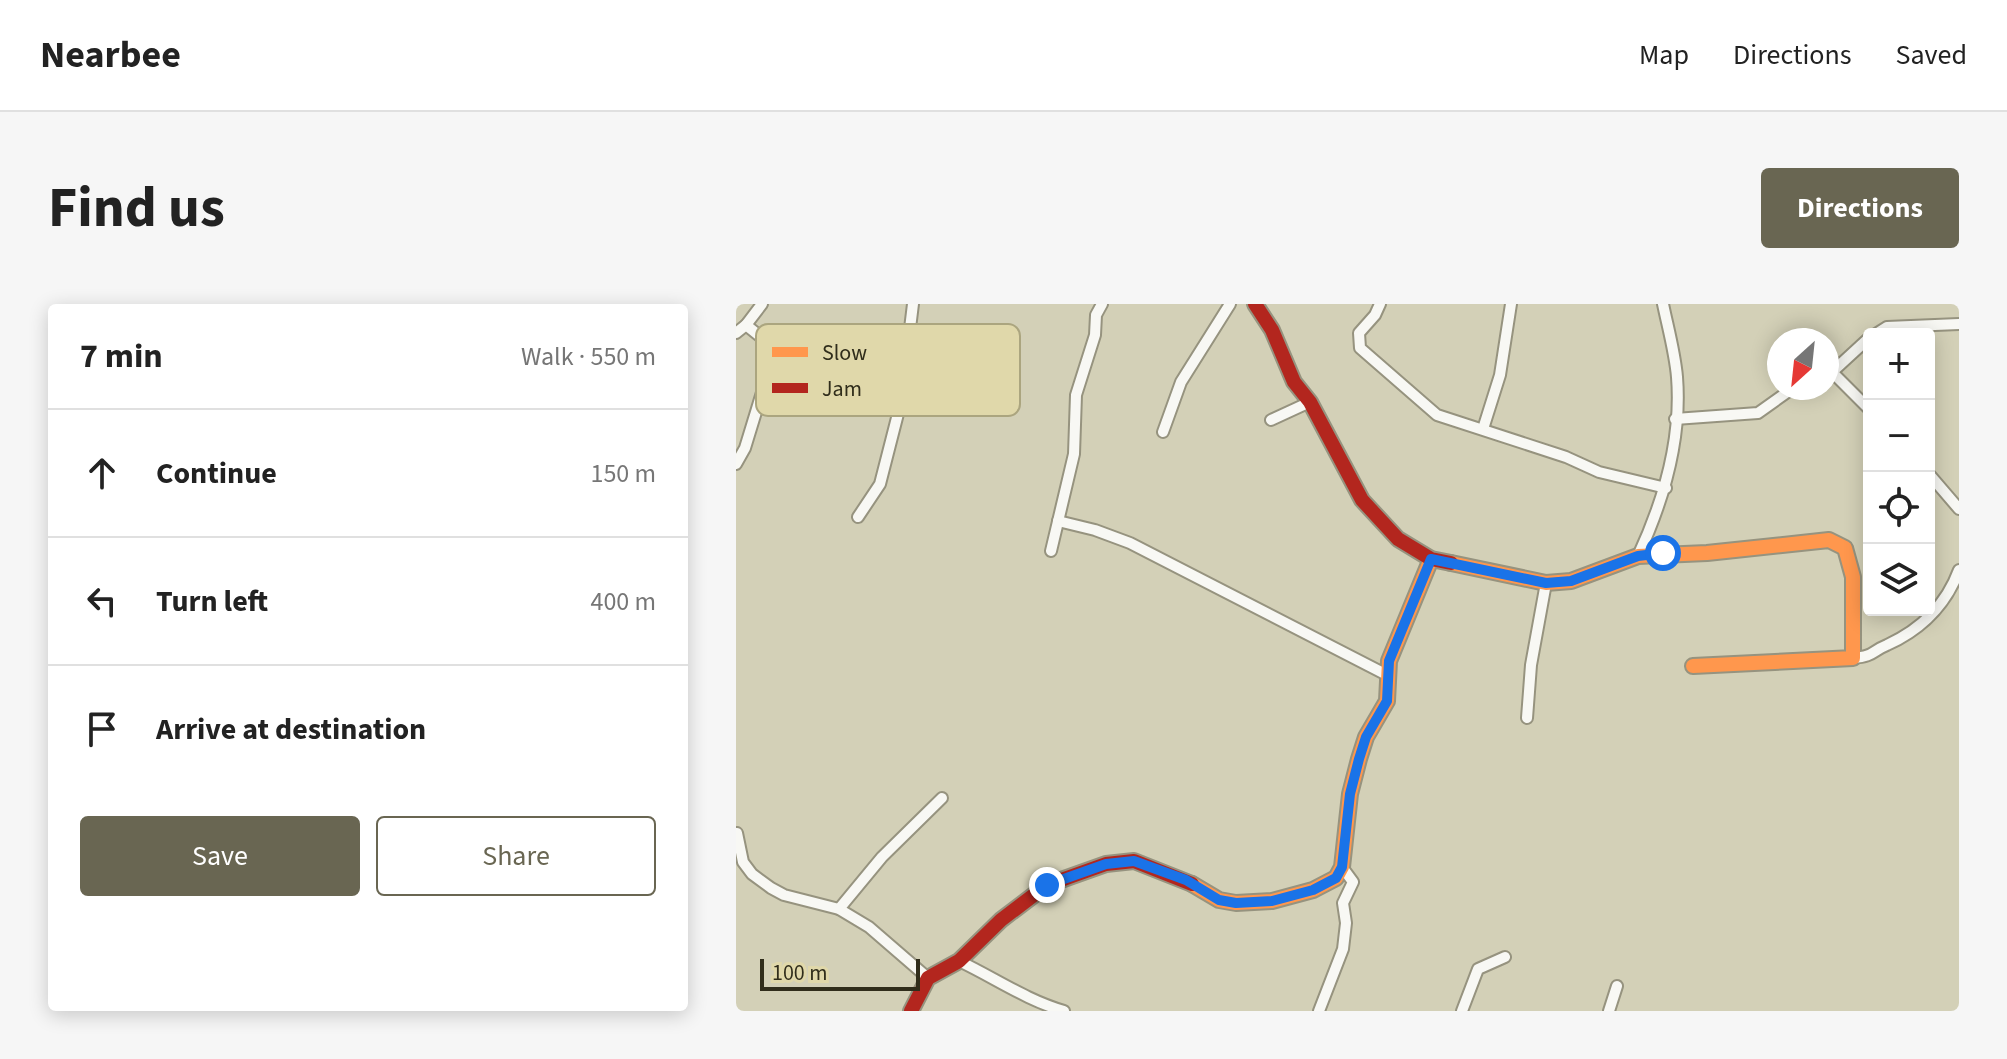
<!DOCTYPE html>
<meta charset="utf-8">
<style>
:root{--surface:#fff;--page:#f6f6f6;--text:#222;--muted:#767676;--line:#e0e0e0;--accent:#696652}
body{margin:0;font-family:"Source Sans 3",sans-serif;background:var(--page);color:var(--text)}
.controls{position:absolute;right:24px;top:24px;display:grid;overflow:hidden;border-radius:8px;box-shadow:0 4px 20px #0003}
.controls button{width:72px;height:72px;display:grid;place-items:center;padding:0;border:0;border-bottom:2px solid var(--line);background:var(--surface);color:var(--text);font:40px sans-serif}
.compass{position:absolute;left:1031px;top:24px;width:72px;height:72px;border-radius:50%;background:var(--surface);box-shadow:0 4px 20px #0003;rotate:207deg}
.scale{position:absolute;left:24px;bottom:20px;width:160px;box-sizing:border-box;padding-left:8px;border:4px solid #302d1b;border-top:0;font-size:22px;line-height:28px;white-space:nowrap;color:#302d1b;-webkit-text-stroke:6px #e0d8aa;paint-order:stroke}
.stop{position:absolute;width:24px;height:24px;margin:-18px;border:6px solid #1a73e8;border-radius:50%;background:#fff}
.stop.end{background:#1a73e8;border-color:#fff;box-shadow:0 2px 8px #0008}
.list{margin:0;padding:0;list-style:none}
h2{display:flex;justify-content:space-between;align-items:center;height:104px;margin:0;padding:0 32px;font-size:34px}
h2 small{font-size:26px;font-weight:400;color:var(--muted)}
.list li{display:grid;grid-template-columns:52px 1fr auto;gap:24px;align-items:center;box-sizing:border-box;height:128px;padding:0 32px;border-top:2px solid var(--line)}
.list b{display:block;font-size:30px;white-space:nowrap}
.list em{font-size:26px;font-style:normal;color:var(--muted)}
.actions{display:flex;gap:16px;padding:24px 32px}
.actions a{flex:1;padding:18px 0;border:2px solid var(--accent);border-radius:8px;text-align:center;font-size:28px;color:var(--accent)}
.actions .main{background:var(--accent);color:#fff}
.icon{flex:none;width:44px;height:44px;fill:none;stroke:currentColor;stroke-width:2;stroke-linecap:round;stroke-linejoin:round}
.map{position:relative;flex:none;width:1223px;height:707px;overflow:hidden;border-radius:8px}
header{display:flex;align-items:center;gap:48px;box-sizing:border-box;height:112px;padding:0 40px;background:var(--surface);border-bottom:2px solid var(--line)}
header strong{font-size:38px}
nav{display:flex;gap:44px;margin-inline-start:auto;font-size:28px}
.intro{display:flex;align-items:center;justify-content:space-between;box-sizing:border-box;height:192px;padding:0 48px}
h1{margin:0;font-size:56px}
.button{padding:20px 36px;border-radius:8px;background:var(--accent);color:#fff;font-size:28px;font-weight:700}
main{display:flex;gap:48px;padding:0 48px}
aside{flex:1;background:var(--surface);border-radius:8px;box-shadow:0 4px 20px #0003}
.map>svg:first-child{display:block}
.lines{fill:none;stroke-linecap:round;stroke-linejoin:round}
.street-casing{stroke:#96937f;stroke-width:14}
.slow-casing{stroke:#96937f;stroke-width:18}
.jam-casing{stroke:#96937f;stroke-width:18}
.street{stroke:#f8f8f4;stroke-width:10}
.slow{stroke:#ff974d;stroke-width:14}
.jam{stroke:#b3261e;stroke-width:14}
.route{stroke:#1a73e8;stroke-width:10}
.key{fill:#e0d8aa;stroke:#aba57f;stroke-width:2}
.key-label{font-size:22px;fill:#302d1b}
</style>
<header>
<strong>Nearbee</strong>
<nav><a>Map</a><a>Directions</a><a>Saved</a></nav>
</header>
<div class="intro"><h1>Find us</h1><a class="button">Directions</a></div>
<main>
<aside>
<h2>7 min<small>Walk · 550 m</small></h2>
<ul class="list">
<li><svg class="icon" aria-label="ahead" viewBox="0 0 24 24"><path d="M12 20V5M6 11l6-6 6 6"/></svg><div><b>Continue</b></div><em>150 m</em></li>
<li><svg class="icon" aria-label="left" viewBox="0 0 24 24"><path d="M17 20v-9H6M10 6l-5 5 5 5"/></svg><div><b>Turn left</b></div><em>400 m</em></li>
<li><svg class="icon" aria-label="arrive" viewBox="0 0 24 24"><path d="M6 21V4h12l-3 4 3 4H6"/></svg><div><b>Arrive at destination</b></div></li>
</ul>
<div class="actions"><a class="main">Save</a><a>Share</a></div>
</aside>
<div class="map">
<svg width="1223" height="707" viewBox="0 0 1223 707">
<rect width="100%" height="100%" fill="#d3d0b7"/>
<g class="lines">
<g class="street-casing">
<g id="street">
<polyline points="644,0 639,11 623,29 624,44 701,111 830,153 863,168 930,184"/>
<polyline points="0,29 10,21 26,0"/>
<polyline points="1140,30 1151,23 1223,20"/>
<polyline points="1096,68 1133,105"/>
<polyline points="1091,70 1096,68 1133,34"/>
<polyline points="939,115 1022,109 1057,84"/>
<polyline points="535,116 574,98"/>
<polyline points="747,125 764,71 775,0"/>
<polyline points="427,128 445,78 494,0"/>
<polyline points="0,160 9,144 38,49 36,42 10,21"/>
<polyline points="1193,170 1223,205"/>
<polyline points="122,213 144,180 165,98 177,0"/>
<polyline points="322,217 359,226 394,239 653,372"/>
<polyline points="315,247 338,150 340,91 359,31 360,11 366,0"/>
<path d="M902,252C928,196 946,136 941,73C939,49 932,24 927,0"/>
<path d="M1117,354C1139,352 1134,348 1151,341C1184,326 1210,301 1223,266"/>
<polyline points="791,414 795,361 810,279"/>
<polyline points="1,529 7,558 16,570 35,584 48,591 103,605 133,623 192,674"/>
<polyline points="103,605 146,553 206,494"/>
<path d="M223,657C259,674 290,696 328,707"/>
<polyline points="583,707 607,645 610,619 607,599 617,578 606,563"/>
<polyline points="726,707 742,665 769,653"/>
<polyline points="873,707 881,682"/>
</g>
</g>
<g class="slow-casing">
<g id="slow">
<polyline points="715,259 810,279 835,277 902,252 971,249 1093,236 1109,244 1117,273 1117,354 957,362"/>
<polyline points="456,580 483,596 500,599 536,597 577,586 600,574 606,563 614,490 623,455 630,433 651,397 653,357 695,255"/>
</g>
</g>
<g class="jam-casing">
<g id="jam">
<polyline points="519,0 536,26 558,78 574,98 626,196 662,235 695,255 715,259"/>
<polyline points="175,707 192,674 223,657 265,616 311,581 370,560 398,557 456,580"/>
</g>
</g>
<use href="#street" class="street"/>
<use href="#slow" class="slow"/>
<use href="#jam" class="jam"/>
</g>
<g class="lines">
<polyline class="route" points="311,581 370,560 398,557 450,576 483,596 500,599 536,597 577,586 600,574 606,563 614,490 623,455 630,433 651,397 653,357 695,255 810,279 835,277 902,252 927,249"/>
</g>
<rect x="20" y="20" width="264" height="92" rx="12" class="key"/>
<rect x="36" y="43" width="36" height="10" fill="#ff974d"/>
<rect x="36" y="79" width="36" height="10" fill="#b3261e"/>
<g class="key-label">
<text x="86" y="56">Slow</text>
<text x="86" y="92">Jam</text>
</g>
</svg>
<div class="controls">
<button>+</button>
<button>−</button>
<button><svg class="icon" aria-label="locate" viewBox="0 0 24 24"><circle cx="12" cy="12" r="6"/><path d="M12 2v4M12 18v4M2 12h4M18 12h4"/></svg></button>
<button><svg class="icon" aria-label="layers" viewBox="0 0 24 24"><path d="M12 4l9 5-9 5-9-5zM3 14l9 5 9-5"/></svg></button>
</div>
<svg class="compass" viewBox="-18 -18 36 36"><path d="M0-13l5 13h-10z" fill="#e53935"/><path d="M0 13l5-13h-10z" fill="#767676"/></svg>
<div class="scale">100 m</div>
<div class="stop" style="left:927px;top:249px"></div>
<div class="stop end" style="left:311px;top:581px"></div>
</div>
</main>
